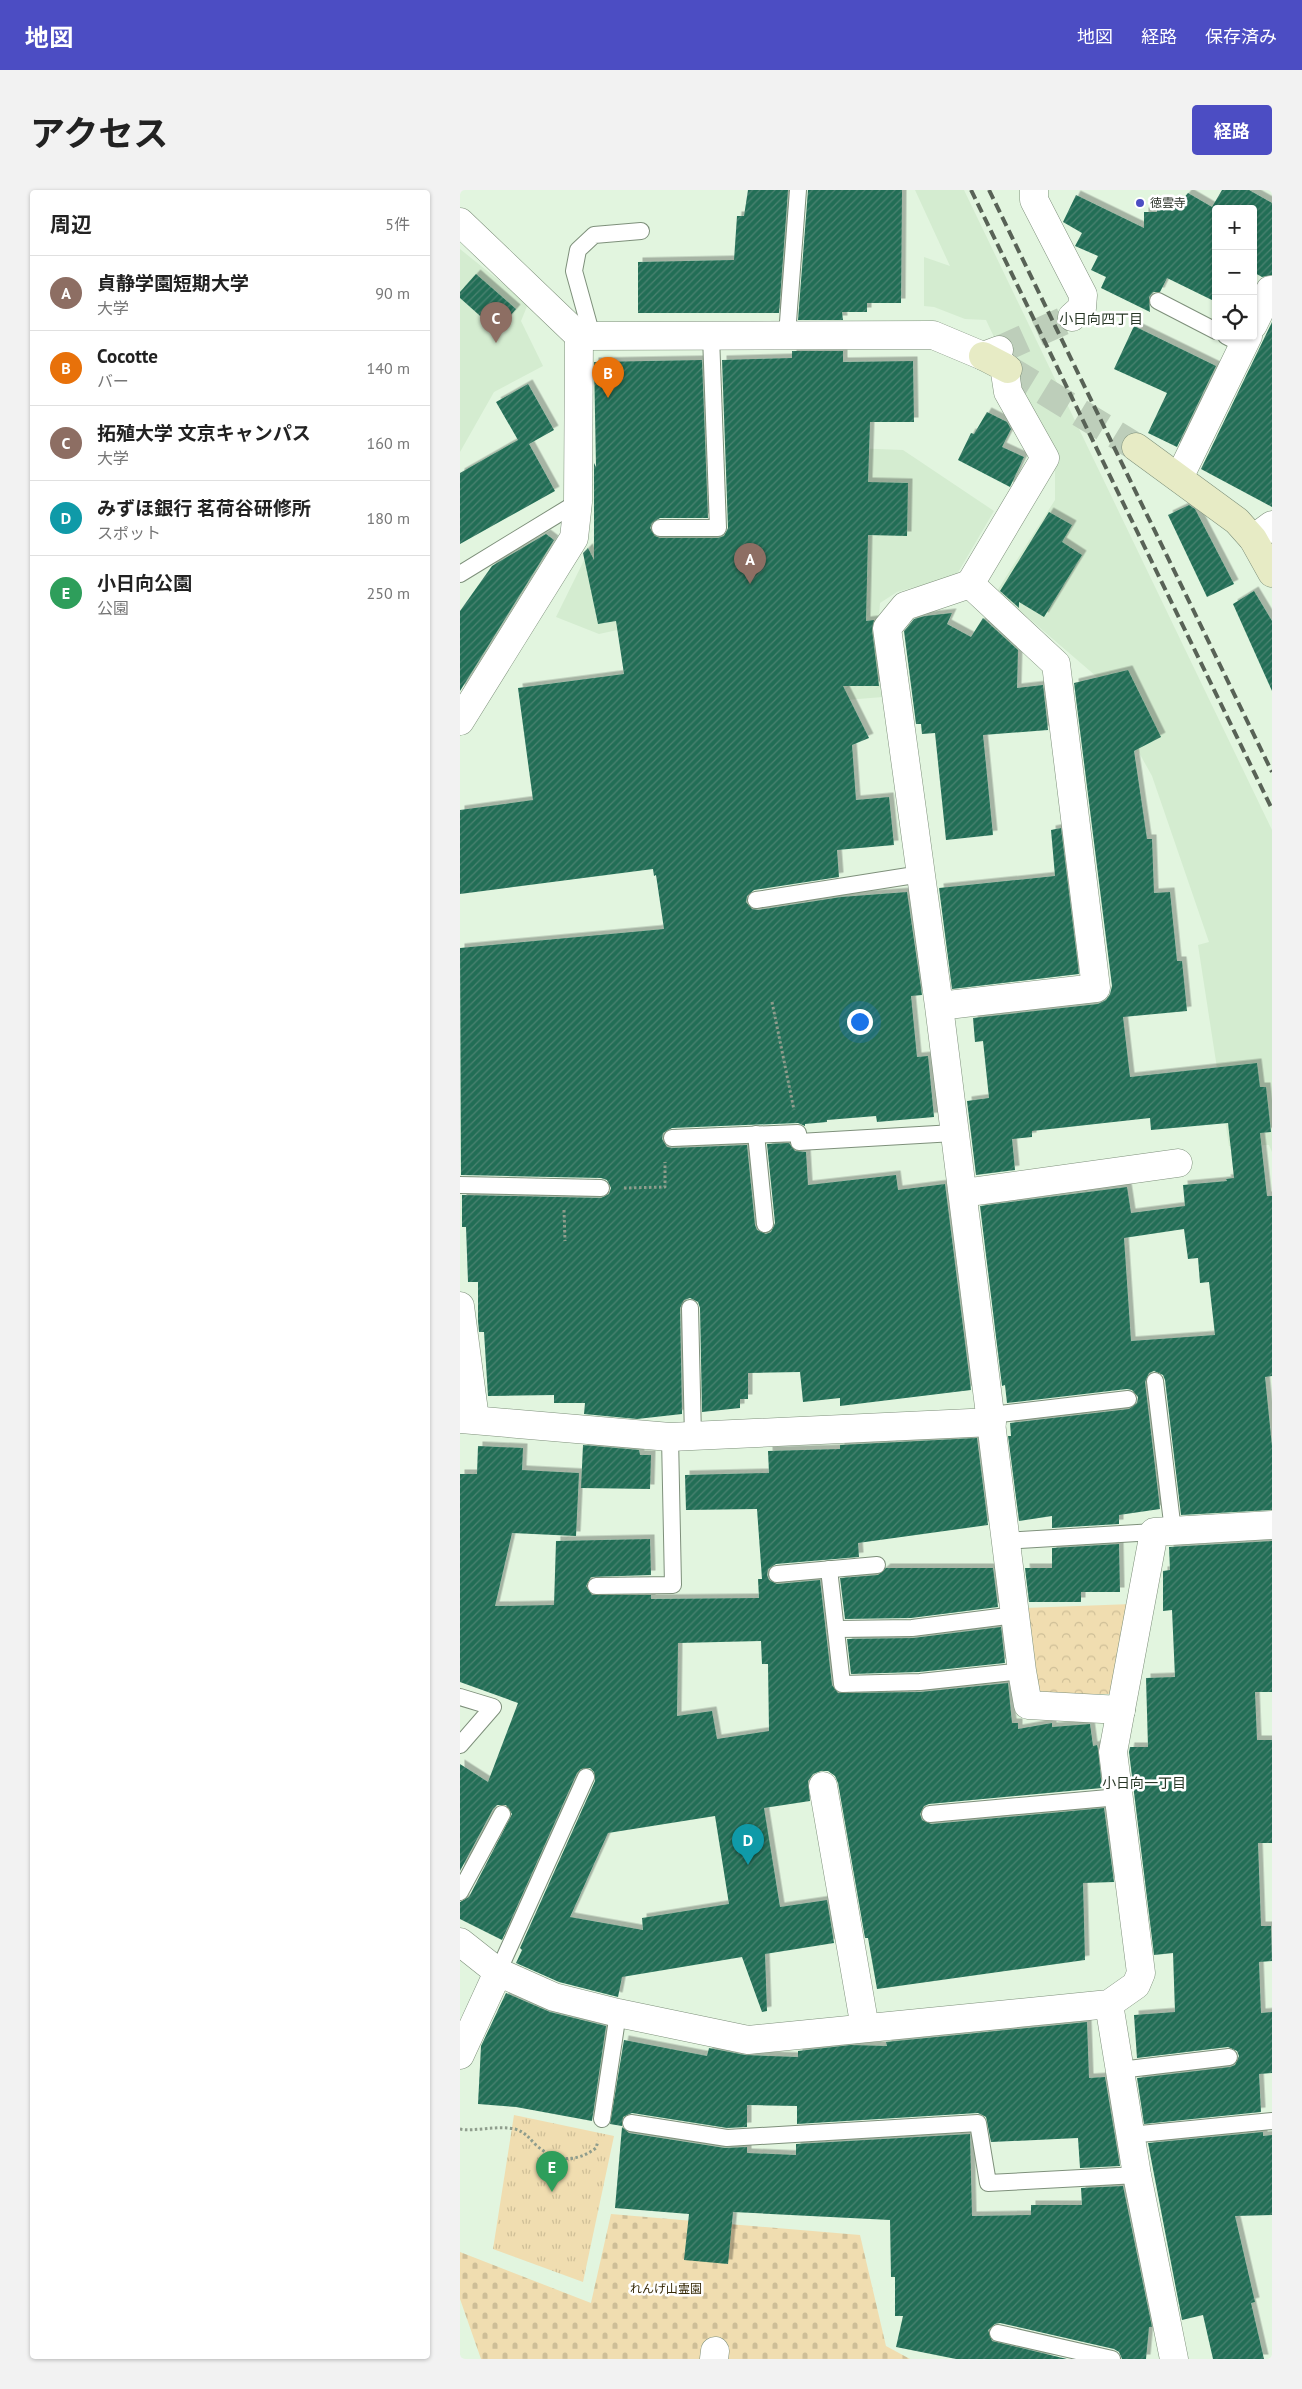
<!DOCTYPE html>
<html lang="ja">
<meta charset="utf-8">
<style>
:root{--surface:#fff;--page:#f2f2f2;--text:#222;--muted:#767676;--line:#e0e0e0;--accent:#4c4dc3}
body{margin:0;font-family:"PT Sans","Noto Sans JP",sans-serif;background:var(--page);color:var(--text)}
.controls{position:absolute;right:15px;top:15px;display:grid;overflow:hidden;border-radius:5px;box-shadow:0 1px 4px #0004}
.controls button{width:45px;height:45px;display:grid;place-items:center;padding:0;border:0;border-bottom:1px solid var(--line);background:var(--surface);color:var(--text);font:25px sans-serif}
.you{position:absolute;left:399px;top:831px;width:18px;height:18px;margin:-12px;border:4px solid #fff;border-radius:50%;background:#1a73e8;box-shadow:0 0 0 8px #1a73e833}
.badge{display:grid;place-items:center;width:32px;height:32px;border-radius:50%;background:var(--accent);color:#fff;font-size:16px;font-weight:700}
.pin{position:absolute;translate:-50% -41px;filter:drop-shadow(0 1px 2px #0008)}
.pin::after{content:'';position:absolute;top:26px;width:18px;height:15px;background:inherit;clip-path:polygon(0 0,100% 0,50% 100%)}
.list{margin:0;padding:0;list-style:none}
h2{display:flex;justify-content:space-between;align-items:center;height:65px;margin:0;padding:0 20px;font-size:21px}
h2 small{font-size:16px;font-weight:400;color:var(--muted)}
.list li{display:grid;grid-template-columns:32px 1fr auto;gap:15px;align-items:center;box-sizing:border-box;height:75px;padding:0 20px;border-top:1px solid var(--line)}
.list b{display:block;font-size:19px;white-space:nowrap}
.list p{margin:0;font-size:16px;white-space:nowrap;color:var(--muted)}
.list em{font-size:16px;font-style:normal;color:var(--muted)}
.icon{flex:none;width:28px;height:28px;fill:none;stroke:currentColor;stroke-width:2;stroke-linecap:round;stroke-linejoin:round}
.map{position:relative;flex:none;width:812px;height:2169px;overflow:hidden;border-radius:5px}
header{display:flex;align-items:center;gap:30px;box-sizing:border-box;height:70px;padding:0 25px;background:var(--accent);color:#fff}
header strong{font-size:24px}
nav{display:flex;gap:28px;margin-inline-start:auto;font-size:18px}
.intro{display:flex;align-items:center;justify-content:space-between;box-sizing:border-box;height:120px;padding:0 30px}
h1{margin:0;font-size:35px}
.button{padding:12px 22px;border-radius:5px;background:var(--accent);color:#fff;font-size:18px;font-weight:700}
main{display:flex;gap:30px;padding:0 30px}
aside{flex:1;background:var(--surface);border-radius:5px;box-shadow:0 1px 4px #0004}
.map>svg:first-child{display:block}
.built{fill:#d4ecd0}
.forest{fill:url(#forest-crowns)}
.cemetery{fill:url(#cemetery-stones)}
.park{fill:url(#park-tufts)}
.building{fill:url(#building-hatch);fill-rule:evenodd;filter:url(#shadow)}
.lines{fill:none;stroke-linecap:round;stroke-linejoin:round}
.street-tunnel{stroke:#bdceba;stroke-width:28;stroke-dasharray:28 14;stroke-linecap:butt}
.secondary-tunnel{stroke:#bdceba;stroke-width:28;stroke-dasharray:28 14;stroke-linecap:butt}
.lane-casing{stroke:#7e907b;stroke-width:18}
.street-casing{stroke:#7e907b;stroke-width:29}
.secondary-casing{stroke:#7e907b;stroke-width:29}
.path{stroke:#8f9d8d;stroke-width:3;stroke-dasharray:2.5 2.5;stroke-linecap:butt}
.lane{stroke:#fff;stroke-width:16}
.street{stroke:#fff;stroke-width:28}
.secondary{stroke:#e7ebc5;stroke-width:28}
.rail{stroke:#586256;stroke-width:4;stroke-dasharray:10 5;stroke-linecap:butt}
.poi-dot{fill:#4c4dc3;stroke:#fff;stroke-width:2}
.labels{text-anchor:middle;stroke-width:5;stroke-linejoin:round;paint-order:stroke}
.poi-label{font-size:12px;fill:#293027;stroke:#fff;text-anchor:start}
.park-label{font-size:12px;fill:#372a07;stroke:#fff}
.neighbourhood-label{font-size:14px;fill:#293827;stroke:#fff}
</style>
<header>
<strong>地図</strong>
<nav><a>地図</a><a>経路</a><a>保存済み</a></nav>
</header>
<div class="intro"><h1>アクセス</h1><a class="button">経路</a></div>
<main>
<aside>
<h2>周辺<small>5件</small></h2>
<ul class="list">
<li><span class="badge" style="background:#8d6e63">A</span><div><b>貞静学園短期大学</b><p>大学</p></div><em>90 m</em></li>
<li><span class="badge" style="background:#e8710a">B</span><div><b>Cocotte</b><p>バー</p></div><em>140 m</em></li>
<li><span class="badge" style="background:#8d6e63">C</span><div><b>拓殖大学 文京キャンパス</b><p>大学</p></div><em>160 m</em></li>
<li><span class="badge" style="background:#0f9aa8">D</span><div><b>みずほ銀行 茗荷谷研修所</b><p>スポット</p></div><em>180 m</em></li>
<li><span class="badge" style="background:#2e9e5b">E</span><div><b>小日向公園</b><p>公園</p></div><em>250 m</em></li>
</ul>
</aside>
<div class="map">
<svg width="812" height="2169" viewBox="0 0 812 2169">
<defs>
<pattern id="forest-crowns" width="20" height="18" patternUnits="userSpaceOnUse" patternTransform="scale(1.25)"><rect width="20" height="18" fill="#f0ddb0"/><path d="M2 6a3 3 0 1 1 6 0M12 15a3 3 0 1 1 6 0" fill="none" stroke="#cebe97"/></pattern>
<pattern id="cemetery-stones" width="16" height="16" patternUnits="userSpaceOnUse" patternTransform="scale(1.25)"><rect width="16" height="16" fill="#f0ddb0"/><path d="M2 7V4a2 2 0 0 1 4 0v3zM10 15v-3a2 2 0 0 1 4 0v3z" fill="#cebe97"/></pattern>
<pattern id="park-tufts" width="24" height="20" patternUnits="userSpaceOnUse" patternTransform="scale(1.25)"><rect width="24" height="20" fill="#f0ddb0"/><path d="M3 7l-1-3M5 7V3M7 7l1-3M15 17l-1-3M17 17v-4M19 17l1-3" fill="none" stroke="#cebe97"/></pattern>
<pattern id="building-hatch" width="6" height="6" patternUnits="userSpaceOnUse" patternTransform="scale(1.25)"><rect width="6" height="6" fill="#246e57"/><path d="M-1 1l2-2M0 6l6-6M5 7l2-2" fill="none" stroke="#4b8371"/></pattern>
<filter id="shadow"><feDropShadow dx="4.5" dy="-4.5" stdDeviation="0" flood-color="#0004"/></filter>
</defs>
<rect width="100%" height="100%" fill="#e2f5df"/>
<g class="built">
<polygon points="455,0 504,0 812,640 812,962 809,955 769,956 738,755 749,752 692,586 637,487 537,401 595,310 595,276 526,130 505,129 474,117 464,116 464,67 490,76"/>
<polygon points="0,59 68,114 61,131 83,176 34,202 0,262"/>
<polygon points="315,255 443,260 534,321 496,386 437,402 420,413 418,439 423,507 274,519 259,418 139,444 96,427 135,348 250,343 314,344"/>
</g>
<polygon class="forest" points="672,1414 659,1504 575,1504 564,1418"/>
<polygon class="cemetery" points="151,2024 400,2045 426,2156 450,2169 21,2169 0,2109 0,2062 131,2113"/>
<polygon class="park" points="54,1925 154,1946 123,2092 33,2059"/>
<g class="building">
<polygon points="288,0 328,0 319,123 178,123 178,72 274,70 277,26 284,26"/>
<polygon points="348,0 442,0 441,113 407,113 407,122 382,122 383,130 338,130"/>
<polygon points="762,0 789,0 812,13 812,85 802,87 793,82 793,19 756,19 756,112 707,88 700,102 693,102 689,107 690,122 641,98 646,87 631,80 638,66 615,56 622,43 603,32 616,5 684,38 684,22 697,22 697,16 718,15 728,3 752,17"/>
<polygon points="16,84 56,119 37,141 0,108 0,102"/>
<polygon points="812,132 812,317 741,279"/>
<polygon points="674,136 756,176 717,257 688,243 707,203 654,179"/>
<polygon points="332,161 383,161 383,172 453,171 454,232 410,232 408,292 448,293 447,346 408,345 406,431 414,430 412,440 419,496 383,496 409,548 392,555 396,610 429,607 434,655 377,660 379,687 294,700 287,706 286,712 292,719 298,720 381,707 447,702 462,805 451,806 457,867 468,866 474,927 417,932 416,926 367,930 367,932 345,934 345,936 338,933 212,938 203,943 202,949 207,957 212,958 287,955 295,1035 297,1040 306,1044 311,1042 315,1033 307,954 329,953 335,961 346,962 348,995 436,985 438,1000 485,994 511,1200 380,1216 380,1208 343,1212 340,1182 288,1183 288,1209 280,1209 280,1218 242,1222 240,1118 238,1112 230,1108 224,1110 220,1118 222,1224 177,1229 124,1224 125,1213 94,1213 94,1205 28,1206 24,1142 19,1142 18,1131 18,1092 8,1092 6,1037 2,1037 2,1005 141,1008 149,1004 151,998 147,990 141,988 1,985 0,758 204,739 196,685 194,686 193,679 0,704 0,620 73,610 58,498 164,484 156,431 138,434 123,363 128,358 134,370 134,273 136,277 134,172 242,170 248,328 200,328 192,333 190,338 195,346 200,348 258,348 264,346 268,338 262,170 332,168"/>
<polygon points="68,194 94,240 69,254 95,301 0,354 0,283 58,250 36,212"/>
<polygon points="527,222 547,232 551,239 542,257 564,267 550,297 498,270 511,243 514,244"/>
<polygon points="729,315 735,319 774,394 747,407 708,325"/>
<polygon points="589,322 612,335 602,352 622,365 584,427 559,412 559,418 540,401"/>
<polygon points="86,344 94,350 0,501 0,421 32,376"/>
<polygon points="794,401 812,431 812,501 773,414"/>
<polygon points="492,423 487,434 511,447 523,428 558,460 557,498 583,495 588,540 523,545 533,645 486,650 475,543 462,544 461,534 456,534 444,441 454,429 465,426"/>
<path d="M668,480L701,547L674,561L687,649H692L694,703L710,702L717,771H722L727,821L663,827L670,887L797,873L800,897H806L811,942L800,943L807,1006H812V1186L805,1187L812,1256V1320L721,1325L705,1190L703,1185L694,1181L689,1183L685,1192L700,1319L659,1325V1334L592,1338V1326L559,1331L548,1246H551L550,1233L669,1219L677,1213L678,1207L672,1200L667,1199L547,1213L545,1195L542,1196L520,1016L667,997L671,1023L725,1016L723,995L767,991L766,989L774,988L768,933L691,940L690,928L572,941V947L552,949L555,980L516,985L507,911L529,908L523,851L515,852L513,828L638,814L646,810L650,804L652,796L614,493ZM724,1039L728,1069L738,1068L740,1093L749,1092L755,1145L671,1151L664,1048Z"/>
<polygon points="601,638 619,784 492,799 479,698 595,686 591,640"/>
<path d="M517,1248L528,1335L398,1353L399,1367L316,1374L308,1379L307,1385L309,1390L317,1394L360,1390L372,1495L378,1503L460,1502L548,1493L552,1533H558V1539L592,1533V1537L630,1534L633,1556L637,1555L638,1559L642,1598L469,1614L464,1616L460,1624L462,1630L471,1634L644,1618L654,1692L623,1693L625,1770L417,1799L408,1748H405L378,1593L375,1586L368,1581H361L353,1584L348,1591L350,1611L304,1618L320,1717L367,1710L374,1753L305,1764L307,1821L302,1822L282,1767L162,1787L158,1807L99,1792L56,1773L62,1760L60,1758L135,1591L134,1582L130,1578L121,1579L117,1583L42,1750L0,1729V1712L9,1707L52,1624L46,1615H37L33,1619L0,1681V1574L28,1592L58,1513L0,1492V1284H17L18,1256L63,1258L62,1280L119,1283L116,1346L52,1343L35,1416L94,1415L96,1351L190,1349L191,1385L131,1387L126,1396L132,1405H191V1409L299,1408L298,1389H302L297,1319L226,1320L225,1285L309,1283L308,1261L380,1259V1255ZM301,1451L302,1474H308L309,1541L257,1549L252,1521L217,1526L218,1453ZM255,1626L269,1714L182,1728L183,1740L110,1727L148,1643Z"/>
<polygon points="123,1255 179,1260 180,1265 191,1265 190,1299 121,1298"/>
<polygon points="812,1351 812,1502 795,1502 797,1550 812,1550 812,1653 798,1653 801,1736 811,1736 812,1771 799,1772 801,1823 812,1822 812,1883 799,1884 801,1922 684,1934 677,1888 770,1877 775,1875 779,1866 777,1861 768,1857 677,1868 674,1825 715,1822 713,1763 694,1765 669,1562 670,1557 688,1557 686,1488 715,1487 712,1420 703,1421 703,1381 710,1380 709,1357"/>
<polygon points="659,1354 660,1402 621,1402 621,1412 569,1412 565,1378 592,1378 592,1358"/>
<polygon points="426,1378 533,1378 538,1417 451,1428 385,1429 380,1388 418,1385"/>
<polygon points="541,1437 545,1473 459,1482 391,1484 387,1449 453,1448"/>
<polygon points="46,1803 90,1822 146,1836 132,1931 56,1917 18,1914 21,1856"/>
<polygon points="627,1832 629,1888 645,1887 660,1976 620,1978 618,1948 531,1952 526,1927 518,1923 337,1934 337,1916 287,1915 287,1937 267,1938 172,1923 163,1927 162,1936 150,1934 164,1850 247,1866 249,1858 285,1865 338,1867 338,1861 391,1855 427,1856 426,1852"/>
<polygon points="162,1937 169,1943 265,1958 287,1957 287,1963 336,1965 336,1954 510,1944 512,2026 571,2025 571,2015 622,2015 621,1998 663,1996 692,2137 689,2137 686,2169 662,2169 659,2162 654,2159 540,2133 535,2134 528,2140 532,2151 607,2169 496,2169 436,2157 443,2126 435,2126 435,2087 431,2087 430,2030 273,2022 268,2074 224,2070 229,2024 155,2018"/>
<polygon points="803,1942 803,1946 812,1945 812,2025 775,2026 795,2112 791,2113 804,2169 753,2169 743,2125 722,2130 688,1953"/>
</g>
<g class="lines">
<polyline class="street-tunnel" points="539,160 612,127"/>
<polyline class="secondary-tunnel" points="548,179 676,257"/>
<g class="lane-casing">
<g id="lane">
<polyline points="698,111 756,141"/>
<polyline points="327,145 338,0"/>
<polyline points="132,146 114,81 118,60 134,45 181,41"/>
<polyline points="766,146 783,155"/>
<polyline points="200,338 258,338 251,146"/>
<polyline points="0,384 118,312"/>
<polyline points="296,710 461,684"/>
<polyline points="296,944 305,1034"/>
<polyline points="212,948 338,943 339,952 494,943"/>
<polyline points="0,995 141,998"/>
<polyline points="230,1118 233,1247"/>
<polyline points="695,1191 713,1341"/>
<polyline points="531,1225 668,1209"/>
<polyline points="545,1351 694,1342"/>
<polyline points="369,1379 382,1494 460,1492 562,1481"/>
<polyline points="317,1384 417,1375"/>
<polyline points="136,1396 213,1395 210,1247"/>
<polyline points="377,1439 452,1438 555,1425"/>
<polyline points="0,1507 33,1517 0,1555"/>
<polyline points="470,1624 659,1607"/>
<polyline points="0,1702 42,1624"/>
<polyline points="38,1782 126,1587"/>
<polyline points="660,1880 769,1867"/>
<polyline points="142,1929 158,1823"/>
<polyline points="171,1933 267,1948 518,1933 528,1993 677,1985"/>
<polyline points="670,1945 812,1931"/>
<polyline points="538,2143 652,2169"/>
</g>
</g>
<g class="street-casing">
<g id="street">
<polyline points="574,0 574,10 623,105 622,118 612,127"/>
<polyline points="0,32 119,146 473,145 523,166 539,160"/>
<polyline points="793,135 810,100"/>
<polyline points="719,288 788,146"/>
<polyline points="793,349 812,335"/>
<polyline points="510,394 585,268 548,202 544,176"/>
<polyline points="0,531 114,348 118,312 119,146"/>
<polyline points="479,816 636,798 596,474 510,394 445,416 427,438 479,816 562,1481 568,1515 661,1520"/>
<polyline points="503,1003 718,973"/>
<polyline points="0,1116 15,1229"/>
<polyline points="0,1229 210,1247 532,1232"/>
<polyline points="363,1596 405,1838"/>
<polyline points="0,1752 38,1782 94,1807 158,1823 288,1850 649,1814 676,1795 681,1783 653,1562 694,1342 812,1335"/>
<polyline points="649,1814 677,1985 714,2169"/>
<polyline points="0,1865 38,1782"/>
<polyline points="254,2169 255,2161"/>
</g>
</g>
<g class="secondary-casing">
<g id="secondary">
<polyline points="523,166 548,179"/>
<polyline points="676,257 777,331 793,349 812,383"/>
</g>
</g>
<g class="path">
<polyline points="312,812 334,920"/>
<polyline points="164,998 205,997 205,972"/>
<polyline points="104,1020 105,1051"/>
<path d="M0,1939C14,1942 36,1935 55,1939C65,1942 69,1948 76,1955C95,1972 116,1973 136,1958L138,1951"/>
</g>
<use href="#lane" class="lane"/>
<use href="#street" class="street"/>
<use href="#secondary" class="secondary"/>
<g class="rail">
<polyline points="511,0 812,619"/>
<polyline points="529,0 812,582"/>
</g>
</g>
<circle class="poi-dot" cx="680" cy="13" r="5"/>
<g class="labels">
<g class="poi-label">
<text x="690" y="17">徳雲寺</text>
</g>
<g class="park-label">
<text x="206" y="2103">れんげ山霊園</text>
</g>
<g class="neighbourhood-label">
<text x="641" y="134">小日向四丁目</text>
<text x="684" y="1598">小日向一丁目</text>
</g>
</g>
</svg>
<div class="controls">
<button>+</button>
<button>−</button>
<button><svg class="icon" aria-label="locate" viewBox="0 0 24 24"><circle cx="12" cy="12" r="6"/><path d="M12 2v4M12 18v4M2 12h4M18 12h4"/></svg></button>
</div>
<div class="you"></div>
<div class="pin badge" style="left:290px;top:394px;background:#8d6e63">A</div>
<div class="pin badge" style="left:148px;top:208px;background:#e8710a">B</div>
<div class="pin badge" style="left:36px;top:153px;background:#8d6e63">C</div>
<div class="pin badge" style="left:288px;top:1675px;background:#0f9aa8">D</div>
<div class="pin badge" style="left:92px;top:2002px;background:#2e9e5b">E</div>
</div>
</main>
